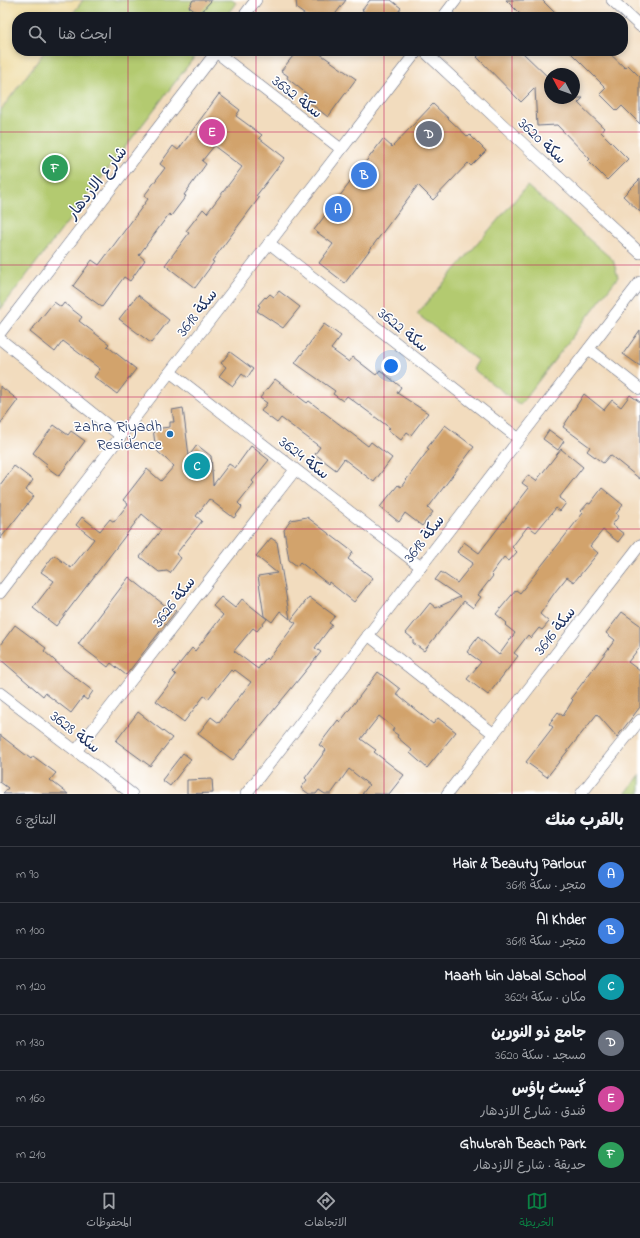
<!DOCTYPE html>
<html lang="ar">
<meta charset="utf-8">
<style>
:root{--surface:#171b24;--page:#242831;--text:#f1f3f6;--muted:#9ea1a6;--line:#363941;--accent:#0b8043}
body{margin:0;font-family:"Indie Flower","Playpen Sans Arabic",sans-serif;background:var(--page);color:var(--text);direction:rtl}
.compass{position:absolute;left:544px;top:68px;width:36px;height:36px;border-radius:50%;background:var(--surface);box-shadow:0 2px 6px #0003;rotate:311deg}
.you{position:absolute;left:391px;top:366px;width:14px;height:14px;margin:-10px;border:3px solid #fff;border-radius:50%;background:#1a73e8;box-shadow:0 0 0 6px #1a73e833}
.badge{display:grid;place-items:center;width:26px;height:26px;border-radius:50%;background:var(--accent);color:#fff;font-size:13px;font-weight:700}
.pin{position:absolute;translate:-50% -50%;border:2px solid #fff;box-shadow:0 1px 4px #0006}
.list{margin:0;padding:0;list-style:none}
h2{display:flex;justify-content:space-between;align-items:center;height:52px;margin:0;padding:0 16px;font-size:17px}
h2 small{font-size:13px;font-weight:400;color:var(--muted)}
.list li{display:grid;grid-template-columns:26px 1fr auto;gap:12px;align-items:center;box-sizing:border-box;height:56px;padding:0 16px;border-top:1px solid var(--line)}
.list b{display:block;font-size:15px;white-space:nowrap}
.list p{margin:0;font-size:13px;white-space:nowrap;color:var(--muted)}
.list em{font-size:13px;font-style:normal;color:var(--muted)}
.icon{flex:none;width:22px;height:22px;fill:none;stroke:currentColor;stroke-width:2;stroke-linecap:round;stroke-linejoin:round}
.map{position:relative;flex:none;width:640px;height:794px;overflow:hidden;direction:ltr}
.search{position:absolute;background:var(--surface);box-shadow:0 2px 6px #0003;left:12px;right:12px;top:12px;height:44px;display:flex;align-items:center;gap:10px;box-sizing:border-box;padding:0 14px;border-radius:16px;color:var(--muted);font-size:15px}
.sheet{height:388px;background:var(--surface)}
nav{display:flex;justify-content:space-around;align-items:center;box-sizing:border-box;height:56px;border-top:1px solid var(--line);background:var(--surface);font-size:11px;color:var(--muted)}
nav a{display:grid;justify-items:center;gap:2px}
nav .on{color:var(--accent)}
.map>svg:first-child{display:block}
.green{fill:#b3ca6f;stroke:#677c66}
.sand{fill:#eeda9e;stroke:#84847e}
.building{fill:#d2a36c}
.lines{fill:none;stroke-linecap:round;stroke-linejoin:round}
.minor-casing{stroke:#666c80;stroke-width:12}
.minor{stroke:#fff;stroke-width:11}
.grid{fill:none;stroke:#c2185b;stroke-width:1;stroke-opacity:0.55}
.poi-dot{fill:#1f6fb2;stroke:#fff;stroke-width:1.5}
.labels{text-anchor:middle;stroke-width:3;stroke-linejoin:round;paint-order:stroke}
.street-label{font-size:16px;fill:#1b2f5e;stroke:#fff}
.poi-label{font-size:16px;fill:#1b2f5e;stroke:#fff;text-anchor:end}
</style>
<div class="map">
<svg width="640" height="794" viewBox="0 0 640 794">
<rect width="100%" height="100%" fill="#fff"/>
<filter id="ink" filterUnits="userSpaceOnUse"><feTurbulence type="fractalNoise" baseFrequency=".025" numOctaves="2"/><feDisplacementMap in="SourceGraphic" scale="8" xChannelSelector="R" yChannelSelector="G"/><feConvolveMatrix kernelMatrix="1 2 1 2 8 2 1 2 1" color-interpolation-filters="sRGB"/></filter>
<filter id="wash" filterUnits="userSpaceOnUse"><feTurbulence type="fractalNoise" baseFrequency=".012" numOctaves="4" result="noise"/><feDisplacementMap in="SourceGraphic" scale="16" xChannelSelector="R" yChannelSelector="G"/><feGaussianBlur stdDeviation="0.9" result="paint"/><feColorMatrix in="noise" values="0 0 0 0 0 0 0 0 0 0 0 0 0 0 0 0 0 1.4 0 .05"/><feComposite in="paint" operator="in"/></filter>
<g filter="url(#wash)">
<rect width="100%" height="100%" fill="#f2dcbe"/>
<g class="green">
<polygon points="83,0 232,0 236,3 225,17 70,17"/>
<polygon points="45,51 199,51 0,310 0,111"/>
<polygon points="527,186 613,260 618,277 520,405 473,369 478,361 417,314"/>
<polygon points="640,775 640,794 625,794"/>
</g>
<polygon class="sand" points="0,0 83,0 70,17 17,17 17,51 45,51 0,111"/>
<g id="blocks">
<g class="building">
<polygon points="193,0 212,0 199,14 189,7"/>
<polygon points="296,0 346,0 333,17 308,17 297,9"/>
<polygon points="370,0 391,0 401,8 395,17 372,17 362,10"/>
<polygon points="506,0 542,0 559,17 523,17"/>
<polygon points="297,51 316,51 356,79 328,117 305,99 308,95 287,78 288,76 281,71"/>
<polygon points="483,51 521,51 550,79 550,98 583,98 578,103 604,128 601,132 628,159 607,180 588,161 590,159 557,125 537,126 535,88 521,102 477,57"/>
<polygon points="569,51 607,51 625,68 628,65 640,77 640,124 622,106 617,111 600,94 606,88"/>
<polygon points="219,94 240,110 236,116 262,135 259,138 285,158 256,196 259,198 212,261 214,262 195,288 165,265 189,233 186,231 203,209 207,213 242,167 214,146 202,161 206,164 184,195 186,196 171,216 169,214 139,255 145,260 130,281 124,277 102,307 73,286 92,260 99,265 148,199 144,196 165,168 160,164 173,146 178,150"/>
<polygon points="433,104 468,137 470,135 486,151 471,166 468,163 433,200 418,185 345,283 319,263 333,244 314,230 383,139 392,147"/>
<polygon points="640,179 640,212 623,196"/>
<polygon points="279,291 300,307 283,328 257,311 260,306 258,305 265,297 266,298 270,294 274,297"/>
<polygon points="138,295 169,320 151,343 119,319"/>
<polygon points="54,302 61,307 64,303 82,317 79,321 109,344 107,346 136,369 117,394 94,377 100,369 63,341 55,352 30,332"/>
<polygon points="324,324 341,336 331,349 349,362 353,357 376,375 380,370 401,387 397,393 428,413 411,435 407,432 401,440 388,430 390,428 347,396 343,401 333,394 335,391 295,363"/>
<polygon points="640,330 640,366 623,354"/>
<polygon points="230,352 253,369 247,378 242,374 233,386 219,376 226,367 221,363"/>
<polygon points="275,379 307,403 309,401 368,446 371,442 392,458 374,482 344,459 336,470 315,454 320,447 281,418 277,423 261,411 267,403 260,398"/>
<polygon points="0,386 18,400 0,424"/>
<polygon points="584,394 604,410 612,400 621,407 630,395 640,402 640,479 610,455 603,463 587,451 590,447 563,427"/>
<polygon points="183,408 189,456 197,445 211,456 213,485 229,464 235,468 251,446 269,460 252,481 254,483 238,503 242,507 234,518 209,499 196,516 202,521 176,554 181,558 170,573 167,571 159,572 140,557 161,530 142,514 56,626 33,608 54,581 41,572 54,555 71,568 94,539 76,525 82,517 100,531 110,519 114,522 128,504 123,500 147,469 161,481 174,466 158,452 157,443 155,443 153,429 170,427 170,422 174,422 172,410"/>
<polygon points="54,425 68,435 71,431 85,441 59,476 45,466 47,464 33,453"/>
<polygon points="445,425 474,447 428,508 433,512 422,526 405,513 399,522 380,507 398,485 401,487 429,449 427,448"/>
<polygon points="549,430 564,441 558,450 543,439"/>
<polygon points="561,449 583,467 559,498 566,503 560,511 556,508 536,532 528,526 512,547 517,552 509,561 504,557 491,574 493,576 478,595 481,597 473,608 464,601 424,651 413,643 413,639 406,633 430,603 436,608 460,597 435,580 441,572 457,583 473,563 457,552 464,542 479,553 529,488 522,483 528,475 536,481"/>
<polygon points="14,466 33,480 26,490 34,496 0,539 0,485"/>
<polygon points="602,488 623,505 616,514 619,516 612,525 624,534 618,542 603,530 590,546 598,553 574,582 567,577 555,592 540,614 549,622 542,630 539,628 531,638 528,635 514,653 518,656 488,695 467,679 481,662 467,652 478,637 499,655 515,633 505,625 507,623 496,614 516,590 520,593 583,513 581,511 588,503 590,504"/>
<polygon points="307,517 353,552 348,559 373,578 354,602 329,582 328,584 300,562 297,566 289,560 284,530 291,520"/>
<polygon points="271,538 277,542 290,619 280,611 272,622 264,616 258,576 277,573 256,556"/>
<polygon points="129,577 167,607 168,605 176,611 126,675 111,663 108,667 78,644"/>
<polygon points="221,597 235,608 242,599 267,619 257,631 253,628 234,651 258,669 266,658 268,660 296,623 291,620 309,597 335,616 329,623 332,625 315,648 321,652 233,760 198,734 211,717 219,723 251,682 235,670 233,672 231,670 208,699 204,696 184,722 156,701 176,675 173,672 192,648 195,651 223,615 213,606"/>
<polygon points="622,612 640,625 640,647 628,662 640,671 640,707 617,737 597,714 547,777 526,762 553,727 549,724 558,712 563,716 573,700 571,698 615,640 606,633"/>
<polygon points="15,625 46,648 44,651 64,669 93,691 87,700 83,697 71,713 45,693 43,696 0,659 0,645"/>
<polygon points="378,672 400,689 396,694 433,724 438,718 456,732 427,768 410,753 412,750 397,737 398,735 392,731 394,728 379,716 361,739 376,750 374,752 404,775 389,794 362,794 369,785 349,769 331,794 325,794 319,790 316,794 309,794 301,788 307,780 305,778 326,750 319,745 338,720 340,722"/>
<polygon points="138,712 172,738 150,766 116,741"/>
<polygon points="0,735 31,759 33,756 56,773 50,780 68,794 3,794 8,788 0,782"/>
<polygon points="183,753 191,759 170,786 162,780"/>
<polygon points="212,779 213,793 187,794 187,780"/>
</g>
</g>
</g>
<g filter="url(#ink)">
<use href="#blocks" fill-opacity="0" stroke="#666c80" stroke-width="1"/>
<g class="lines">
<g class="minor-casing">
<g id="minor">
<polyline points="612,0 640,26"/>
<polyline points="243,17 256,0"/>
<polyline points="443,17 456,0"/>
<polyline points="424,51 640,253"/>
<polyline points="216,52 341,149"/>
<polyline points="269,243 519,439"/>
<polyline points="0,333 217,51"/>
<polyline points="0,339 121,436"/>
<polyline points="589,349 640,389"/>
<polyline points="170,372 421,567"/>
<polyline points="0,593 417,51"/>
<polyline points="368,635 494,734"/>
<polyline points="0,693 132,794"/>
<polyline points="76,751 295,470"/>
<polyline points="246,794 640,282"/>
<polyline points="447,794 640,545"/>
<polyline points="581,794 640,720"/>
</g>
</g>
<use href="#minor" class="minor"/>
</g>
</g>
<path class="grid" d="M128,0V17M256,0V17M384,0V17M512,0V17M128,51V794M256,51V794M384,51V794M512,51V794M0,132H640M0,265H640M0,397H640M0,529H640M0,662H640"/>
<circle class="poi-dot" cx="170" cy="434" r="4"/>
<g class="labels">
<g class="street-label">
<text transform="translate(298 96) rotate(38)" y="6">سكة 3632</text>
<text transform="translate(543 140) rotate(43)" y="6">سكة 3620</text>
<text transform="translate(96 182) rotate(-52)" y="6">شارع الازدهار</text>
<text transform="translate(196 312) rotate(-52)" y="6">سكة 3618</text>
<text transform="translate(404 329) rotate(39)" y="6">سكة 3622</text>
<text transform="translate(305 457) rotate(38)" y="6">سكة 3624</text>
<text transform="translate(423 538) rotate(-52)" y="6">سكة 3618</text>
<text transform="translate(173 601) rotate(-52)" y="6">سكة 3626</text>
<text transform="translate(554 630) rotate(-52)" y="6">سكة 3616</text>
<text transform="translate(76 731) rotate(38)" y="6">سكة 3628</text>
</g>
<g class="poi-label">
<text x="162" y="431">Zahra Riyadh<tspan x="162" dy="18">Residence</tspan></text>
</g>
</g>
</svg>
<svg class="compass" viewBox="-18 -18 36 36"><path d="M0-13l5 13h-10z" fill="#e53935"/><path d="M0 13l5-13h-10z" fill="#9ea1a6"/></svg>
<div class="you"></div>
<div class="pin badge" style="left:338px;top:209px;background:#3f7fe0">A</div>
<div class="pin badge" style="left:364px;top:175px;background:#3f7fe0">B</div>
<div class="pin badge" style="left:197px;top:466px;background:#0f9aa8">C</div>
<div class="pin badge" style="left:429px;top:134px;background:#6b7280">D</div>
<div class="pin badge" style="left:212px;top:132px;background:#d1479c">E</div>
<div class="pin badge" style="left:55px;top:168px;background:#2e9e5b">F</div>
<div class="search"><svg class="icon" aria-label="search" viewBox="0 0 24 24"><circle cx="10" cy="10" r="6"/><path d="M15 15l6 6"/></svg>ابحث هنا</div>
</div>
<section class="sheet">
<h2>بالقرب منك<small>النتائج: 6</small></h2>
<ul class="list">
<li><span class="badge" style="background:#3f7fe0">A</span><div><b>Hair &amp; Beauty Parlour</b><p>متجر · سكة 3618</p></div><em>90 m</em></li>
<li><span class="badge" style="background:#3f7fe0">B</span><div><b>Al Khder</b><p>متجر · سكة 3618</p></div><em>100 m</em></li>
<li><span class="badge" style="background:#0f9aa8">C</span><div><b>Maath bin Jabal School</b><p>مكان · سكة 3624</p></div><em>120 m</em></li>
<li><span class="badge" style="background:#6b7280">D</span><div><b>جامع ذو النورين</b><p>مسجد · سكة 3620</p></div><em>130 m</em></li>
<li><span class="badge" style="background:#d1479c">E</span><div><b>گیسٹ ہاؤس</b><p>فندق · شارع الازدهار</p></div><em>160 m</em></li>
<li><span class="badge" style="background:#2e9e5b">F</span><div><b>Ghubrah Beach Park</b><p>حديقة · شارع الازدهار</p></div><em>210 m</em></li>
</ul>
</section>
<nav>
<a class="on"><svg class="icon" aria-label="map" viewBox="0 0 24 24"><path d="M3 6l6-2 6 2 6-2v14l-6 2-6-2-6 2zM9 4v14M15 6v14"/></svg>الخريطة</a>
<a><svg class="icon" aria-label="directions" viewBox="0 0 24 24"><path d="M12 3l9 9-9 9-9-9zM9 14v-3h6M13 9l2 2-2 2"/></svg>الاتجاهات</a>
<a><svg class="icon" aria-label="saved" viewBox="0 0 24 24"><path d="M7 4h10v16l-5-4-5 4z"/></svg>المحفوظات</a>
</nav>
